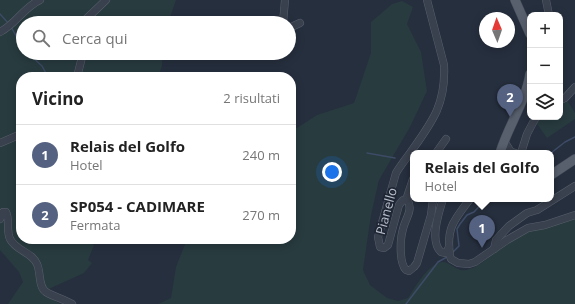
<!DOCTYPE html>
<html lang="it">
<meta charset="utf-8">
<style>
:root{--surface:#fff;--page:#f2f2f2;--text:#222;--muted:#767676;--line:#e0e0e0;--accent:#546180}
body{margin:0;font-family:"Open Sans",sans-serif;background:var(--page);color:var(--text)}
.controls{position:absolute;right:12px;top:12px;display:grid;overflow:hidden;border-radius:8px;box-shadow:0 2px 10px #0003}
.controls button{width:36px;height:36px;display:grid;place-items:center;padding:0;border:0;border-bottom:1px solid var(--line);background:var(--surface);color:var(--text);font:20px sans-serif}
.compass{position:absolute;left:479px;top:12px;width:36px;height:36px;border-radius:50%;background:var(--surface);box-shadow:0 2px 10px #0003;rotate:358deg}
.you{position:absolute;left:332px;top:172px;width:14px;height:14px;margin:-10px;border:3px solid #fff;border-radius:50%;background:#1a73e8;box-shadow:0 0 0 6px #1a73e833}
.badge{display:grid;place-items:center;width:26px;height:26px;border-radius:50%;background:var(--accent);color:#fff;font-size:13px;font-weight:700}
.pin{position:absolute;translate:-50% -33px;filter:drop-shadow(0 1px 2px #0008)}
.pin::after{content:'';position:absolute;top:21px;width:14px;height:12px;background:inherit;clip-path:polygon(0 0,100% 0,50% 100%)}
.popup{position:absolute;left:410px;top:150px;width:144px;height:52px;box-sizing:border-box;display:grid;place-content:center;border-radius:8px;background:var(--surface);filter:drop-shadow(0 1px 3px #0005);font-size:13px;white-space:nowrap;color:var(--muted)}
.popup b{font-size:15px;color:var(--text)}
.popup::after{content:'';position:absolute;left:50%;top:100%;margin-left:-8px;border:8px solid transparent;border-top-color:var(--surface)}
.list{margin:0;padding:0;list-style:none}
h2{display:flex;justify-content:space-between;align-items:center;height:52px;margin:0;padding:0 16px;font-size:17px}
h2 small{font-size:13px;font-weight:400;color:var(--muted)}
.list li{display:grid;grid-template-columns:26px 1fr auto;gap:12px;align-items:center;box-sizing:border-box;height:60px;padding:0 16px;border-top:1px solid var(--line)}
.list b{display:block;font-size:15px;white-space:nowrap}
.list p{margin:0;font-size:13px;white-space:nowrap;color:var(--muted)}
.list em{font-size:13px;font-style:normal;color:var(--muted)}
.icon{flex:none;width:22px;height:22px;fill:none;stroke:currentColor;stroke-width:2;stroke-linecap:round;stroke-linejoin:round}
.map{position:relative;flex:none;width:575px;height:304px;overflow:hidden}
.search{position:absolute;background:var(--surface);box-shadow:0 2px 10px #0003;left:16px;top:16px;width:280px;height:44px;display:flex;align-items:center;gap:10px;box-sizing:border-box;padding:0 14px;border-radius:22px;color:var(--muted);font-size:15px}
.panel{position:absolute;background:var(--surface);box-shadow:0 2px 10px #0003;left:16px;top:72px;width:280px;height:172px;border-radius:16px}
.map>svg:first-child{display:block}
.green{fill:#283b3f}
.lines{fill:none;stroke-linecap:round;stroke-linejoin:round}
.stream{stroke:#3d4b66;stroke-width:1.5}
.minor-casing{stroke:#585f6c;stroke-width:8}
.major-casing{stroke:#444a58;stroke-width:10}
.minor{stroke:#3a414e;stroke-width:7}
.major{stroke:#58606e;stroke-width:9}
.labels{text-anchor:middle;stroke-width:3.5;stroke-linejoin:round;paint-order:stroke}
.street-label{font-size:13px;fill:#b7bcc9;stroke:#1f2634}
</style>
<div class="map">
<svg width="575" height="304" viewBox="0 0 575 304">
<rect width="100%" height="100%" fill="#262f3e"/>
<g class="green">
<polygon points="0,0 176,0 168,23 23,23 23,53 162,53 162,66 158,77 21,77 21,239 84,239 94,245 88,260 92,263 84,273 42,292 60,304 8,304 23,282 19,272 0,250"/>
<path d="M402,1L413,7L407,24L421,52L427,91L410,127L379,180L371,215L363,270L370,285L387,298L398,301L408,298C416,286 425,269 438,263C448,258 455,272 466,270C482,267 495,250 509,242C529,229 553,224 575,218V304H158L171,298L176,267L187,239H291V129L297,128L317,115L354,103L371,53V22L392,4Z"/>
<polygon points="567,100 575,113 575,119 547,138 535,121 541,117 560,117 560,105"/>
</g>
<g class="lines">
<g class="stream">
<polyline points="0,14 9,24"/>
<polyline points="11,27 23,48"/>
<polyline points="28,53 42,66 48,77"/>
<polyline points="367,153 395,158"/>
<polyline points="551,153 565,142 575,137"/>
<polyline points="453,252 459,246 457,229 460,224 467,215 474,212 486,199"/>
<polyline points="406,304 438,262 447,257"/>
</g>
<g class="minor-casing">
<g id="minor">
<path d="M427,0L444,65C446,105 432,122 410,153C405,160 400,166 396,173L378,237L380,247L384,248L388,245L399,205L403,200H406L408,201C413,211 405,219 403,229C400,239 399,263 406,270L409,271L414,267L417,263L431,215L433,199"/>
<polyline points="546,0 549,15"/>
<polyline points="82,23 106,0"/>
<polyline points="283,23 285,0"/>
<polyline points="289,28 300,23"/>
<path d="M0,32C16,24 24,7 40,0"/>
<polyline points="275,54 276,53"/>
<polyline points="77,77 83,53"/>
<polyline points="560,100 565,98 575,87"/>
<polyline points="504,141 511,152 515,153"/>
<polyline points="0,143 21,134"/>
<polyline points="436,153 446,139"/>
<polyline points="521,153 527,134 536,117"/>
<path d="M443,199C439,212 429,241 441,252L446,253L449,247"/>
<path d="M470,199C454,220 446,228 450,256L451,259L458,263L469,264L475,262L507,240L528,228L545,225L575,215"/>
<polyline points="406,200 413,179"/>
<path d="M0,219L3,212H6C10,220 6,230 10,239C16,251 32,252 37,264C41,272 38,287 46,292C54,297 64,299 72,304"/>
<polyline points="494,249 496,240 509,226 527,213 537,210 575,186"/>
</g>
</g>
<g class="major-casing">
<g id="major">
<polyline points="515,0 530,34"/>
<path d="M500,153C508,126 526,101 530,74"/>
<polyline points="551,175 575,159"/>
</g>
</g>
<use href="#minor" class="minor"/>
<use href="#major" class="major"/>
</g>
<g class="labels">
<g class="street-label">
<text transform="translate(386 211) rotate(-75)" y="5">Pianello</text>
</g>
</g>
</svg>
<div class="controls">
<button>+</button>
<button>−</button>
<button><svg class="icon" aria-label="layers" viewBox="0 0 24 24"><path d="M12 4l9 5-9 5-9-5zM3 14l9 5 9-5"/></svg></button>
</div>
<svg class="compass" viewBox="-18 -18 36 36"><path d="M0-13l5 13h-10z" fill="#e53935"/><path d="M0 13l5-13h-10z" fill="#767676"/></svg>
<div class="you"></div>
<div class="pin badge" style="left:482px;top:248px">1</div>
<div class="popup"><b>Relais del Golfo</b>Hotel</div>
<div class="pin badge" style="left:510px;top:117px">2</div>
<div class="search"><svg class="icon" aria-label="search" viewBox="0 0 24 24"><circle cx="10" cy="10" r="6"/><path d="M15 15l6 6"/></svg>Cerca qui</div>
<section class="panel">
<h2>Vicino<small>2 risultati</small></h2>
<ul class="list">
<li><span class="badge">1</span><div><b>Relais del Golfo</b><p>Hotel</p></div><em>240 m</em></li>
<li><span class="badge">2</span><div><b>SP054 - CADIMARE</b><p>Fermata</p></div><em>270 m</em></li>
</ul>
</section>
</div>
